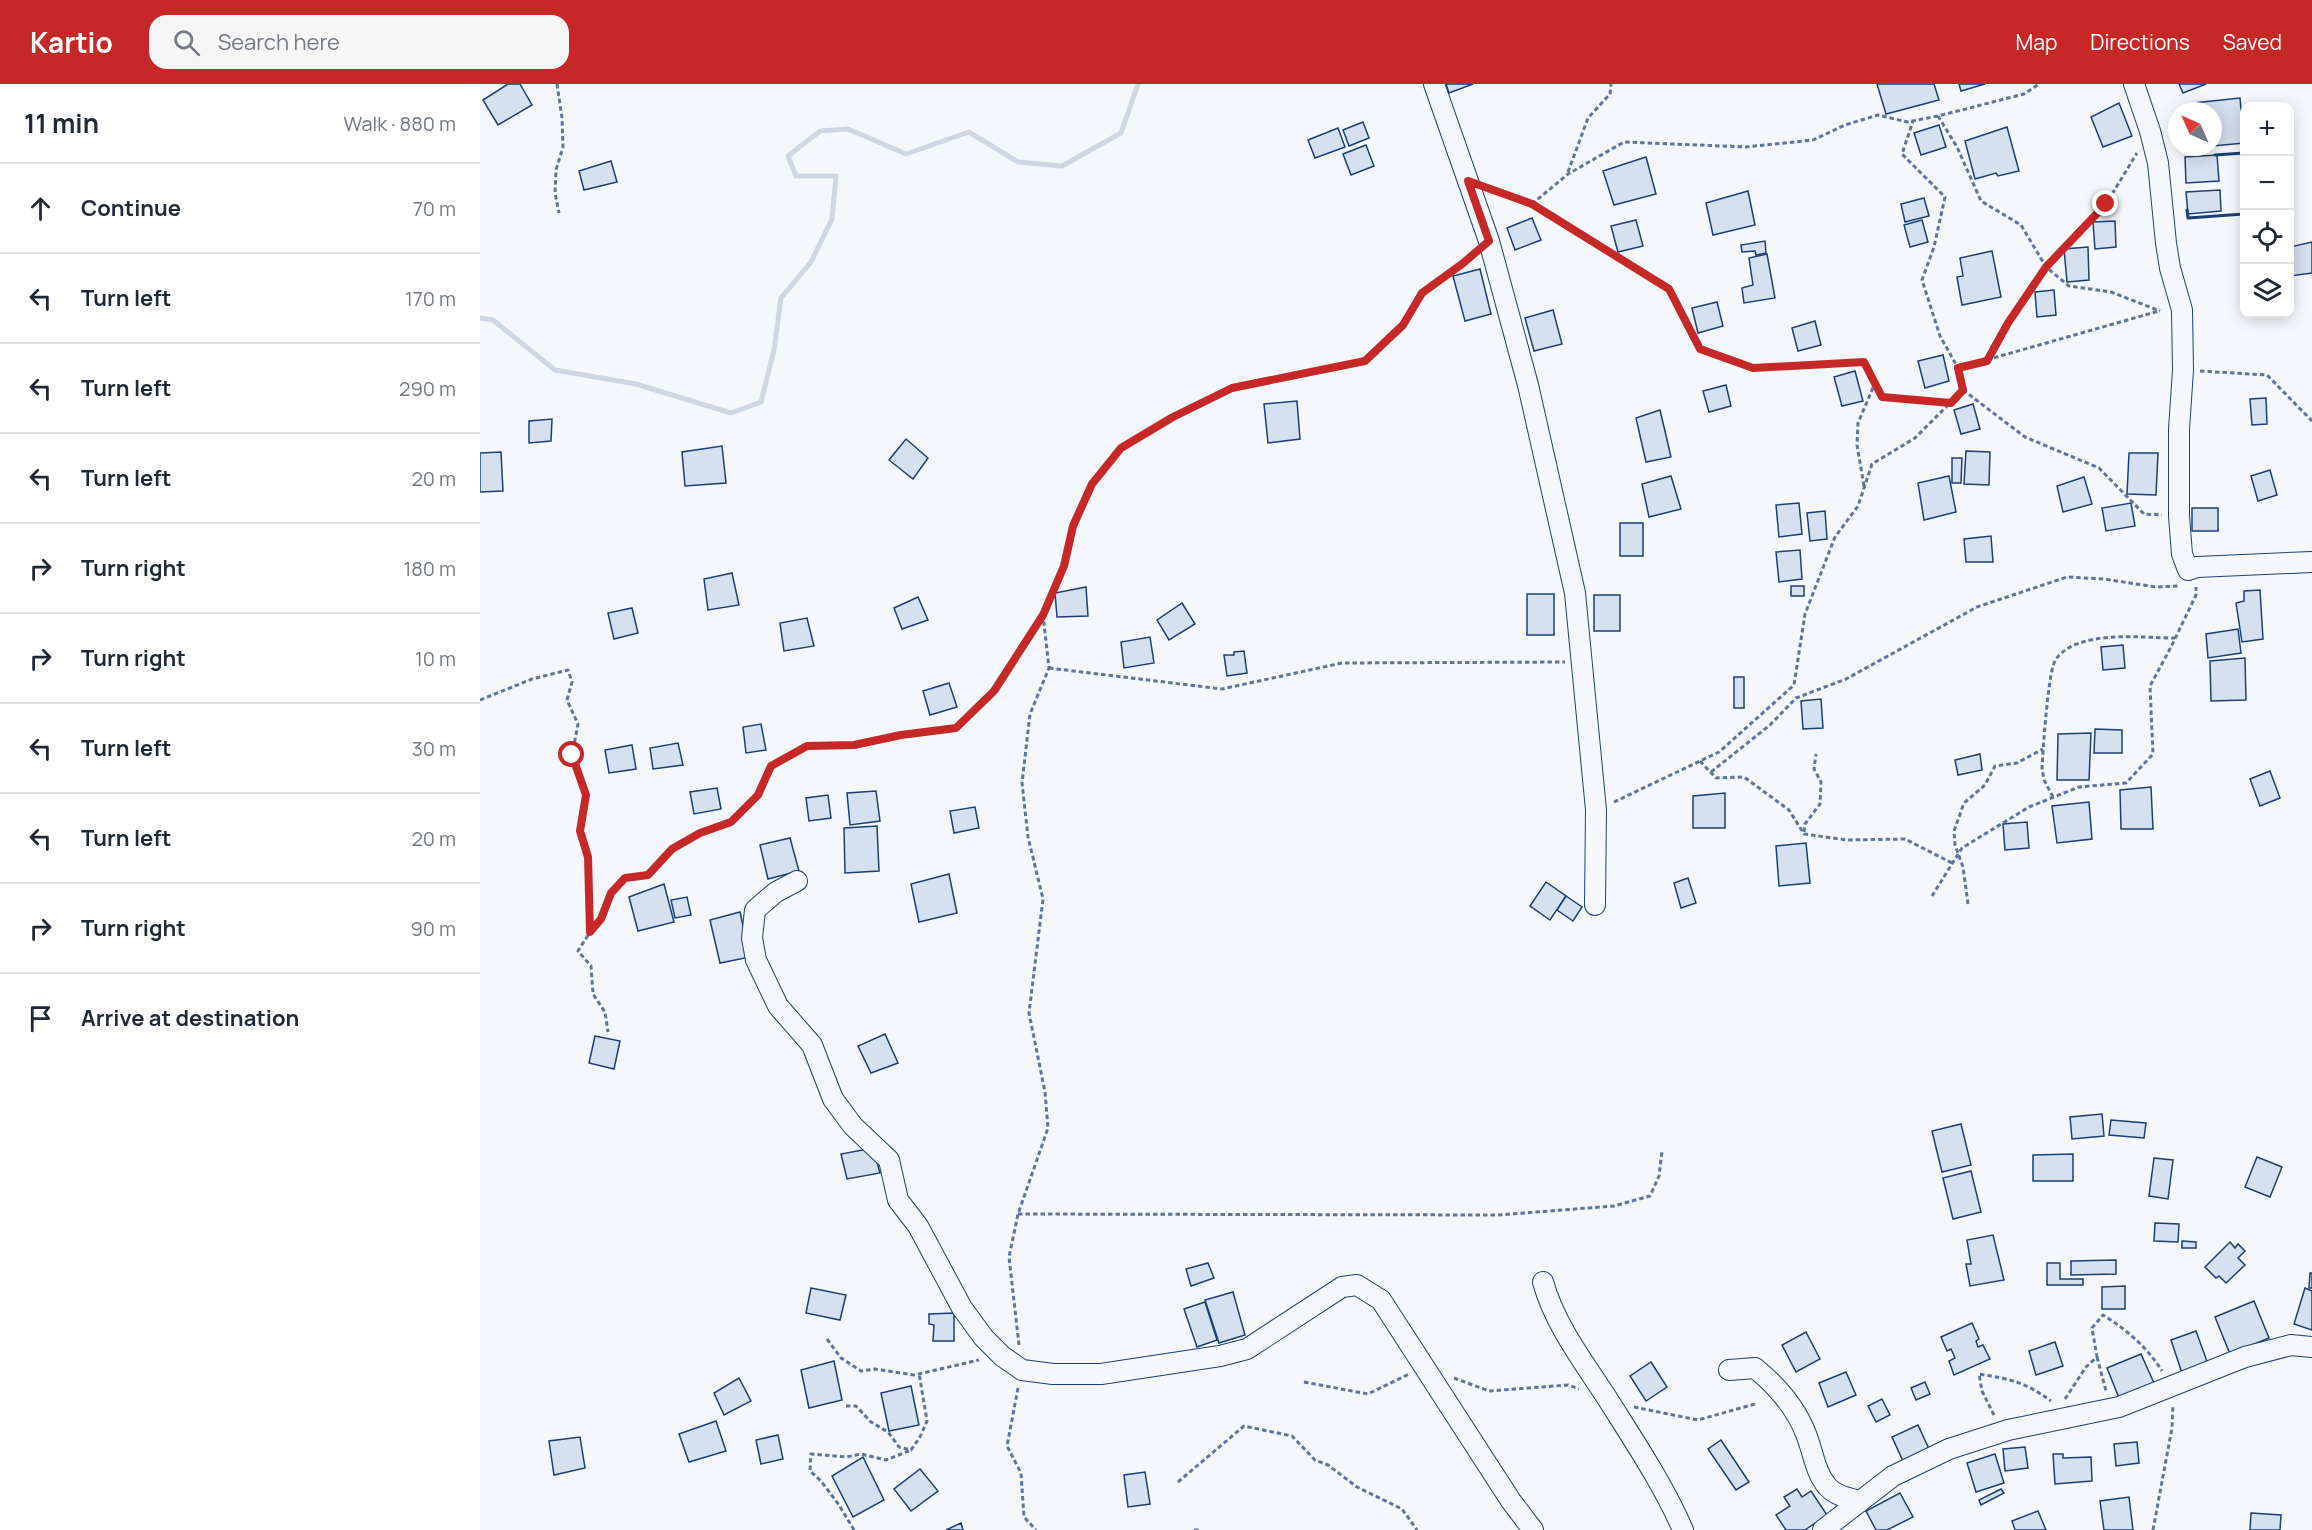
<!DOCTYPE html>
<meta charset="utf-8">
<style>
:root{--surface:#fff;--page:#f6f6f7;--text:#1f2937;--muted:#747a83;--line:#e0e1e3;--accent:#c62828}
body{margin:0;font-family:Manrope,sans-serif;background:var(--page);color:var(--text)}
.controls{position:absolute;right:18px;top:18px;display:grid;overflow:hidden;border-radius:12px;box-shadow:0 3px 15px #0003}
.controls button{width:54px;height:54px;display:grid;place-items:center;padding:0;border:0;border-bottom:2px solid var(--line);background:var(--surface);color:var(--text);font:30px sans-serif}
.compass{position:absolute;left:1688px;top:18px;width:54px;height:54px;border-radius:50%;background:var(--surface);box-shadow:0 3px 15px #0003;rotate:315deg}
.stop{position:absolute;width:18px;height:18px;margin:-14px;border:4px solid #c62828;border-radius:50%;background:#fff}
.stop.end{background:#c62828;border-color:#fff;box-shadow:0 2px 6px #0008}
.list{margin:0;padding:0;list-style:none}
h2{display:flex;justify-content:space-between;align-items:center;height:78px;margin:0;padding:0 24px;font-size:26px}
h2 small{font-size:20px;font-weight:400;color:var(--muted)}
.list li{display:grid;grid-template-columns:39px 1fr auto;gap:18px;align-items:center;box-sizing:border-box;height:90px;padding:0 24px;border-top:2px solid var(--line)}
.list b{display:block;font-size:22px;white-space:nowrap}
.list em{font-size:20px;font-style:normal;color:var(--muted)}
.icon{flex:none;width:33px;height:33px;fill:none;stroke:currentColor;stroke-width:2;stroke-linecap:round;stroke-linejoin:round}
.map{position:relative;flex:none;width:1832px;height:1446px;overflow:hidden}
header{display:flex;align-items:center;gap:36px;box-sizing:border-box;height:84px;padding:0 30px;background:var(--accent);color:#fff}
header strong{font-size:28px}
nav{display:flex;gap:33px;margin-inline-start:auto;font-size:21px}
.search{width:420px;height:54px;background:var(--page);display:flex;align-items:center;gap:15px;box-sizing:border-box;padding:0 21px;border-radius:18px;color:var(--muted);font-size:22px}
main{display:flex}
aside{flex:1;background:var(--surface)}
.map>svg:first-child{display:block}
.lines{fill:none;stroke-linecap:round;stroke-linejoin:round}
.stream{stroke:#cfd7e4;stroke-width:5}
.building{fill:#d5e0f0;stroke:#1d3f73;stroke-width:1.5}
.minor-casing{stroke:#1d3f73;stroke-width:22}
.path{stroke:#5e769c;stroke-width:3;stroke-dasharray:4.5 3;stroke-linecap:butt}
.minor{stroke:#f4f7fb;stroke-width:20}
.wall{stroke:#1d3f73;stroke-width:3}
.route{stroke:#c62828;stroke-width:8}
</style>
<header>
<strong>Kartio</strong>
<div class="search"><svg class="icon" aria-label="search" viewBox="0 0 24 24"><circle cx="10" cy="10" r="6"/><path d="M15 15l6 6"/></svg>Search here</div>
<nav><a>Map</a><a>Directions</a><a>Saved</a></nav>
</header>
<main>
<aside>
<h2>11 min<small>Walk · 880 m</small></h2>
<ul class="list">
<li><svg class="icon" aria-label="ahead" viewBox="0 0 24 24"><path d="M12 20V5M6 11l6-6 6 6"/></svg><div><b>Continue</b></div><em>70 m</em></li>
<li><svg class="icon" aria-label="left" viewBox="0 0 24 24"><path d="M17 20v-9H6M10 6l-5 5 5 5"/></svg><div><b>Turn left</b></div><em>170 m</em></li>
<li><svg class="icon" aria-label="left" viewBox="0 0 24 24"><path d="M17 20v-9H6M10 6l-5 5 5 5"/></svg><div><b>Turn left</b></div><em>290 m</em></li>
<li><svg class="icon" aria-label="left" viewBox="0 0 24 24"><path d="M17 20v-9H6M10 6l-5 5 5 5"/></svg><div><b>Turn left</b></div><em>20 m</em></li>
<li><svg class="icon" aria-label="right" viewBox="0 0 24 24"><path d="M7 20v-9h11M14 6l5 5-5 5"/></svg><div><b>Turn right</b></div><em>180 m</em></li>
<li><svg class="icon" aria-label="right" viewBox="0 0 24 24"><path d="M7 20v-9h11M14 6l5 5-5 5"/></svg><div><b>Turn right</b></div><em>10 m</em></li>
<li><svg class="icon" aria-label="left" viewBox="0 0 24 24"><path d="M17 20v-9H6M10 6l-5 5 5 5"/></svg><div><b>Turn left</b></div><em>30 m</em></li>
<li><svg class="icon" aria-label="left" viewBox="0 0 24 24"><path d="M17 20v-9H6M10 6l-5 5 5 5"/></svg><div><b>Turn left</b></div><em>20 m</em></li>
<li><svg class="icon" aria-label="right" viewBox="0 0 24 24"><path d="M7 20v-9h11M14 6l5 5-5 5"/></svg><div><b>Turn right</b></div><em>90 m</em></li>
<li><svg class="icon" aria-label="arrive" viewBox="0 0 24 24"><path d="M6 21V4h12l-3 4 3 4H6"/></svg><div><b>Arrive at destination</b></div></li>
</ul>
</aside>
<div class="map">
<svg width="1832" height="1446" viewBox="0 0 1832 1446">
<rect width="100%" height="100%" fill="#f4f7fb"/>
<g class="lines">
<polyline class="stream" points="0,234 13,236 75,286 156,300 251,329 281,318 294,266 301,214 331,178 352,135 356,92 316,92 308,72 340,47 368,45 426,70 489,48 538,78 582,82 641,49 658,0"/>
</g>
<g class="building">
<polygon points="28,0 40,0 52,21 18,41 3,16"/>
<polygon points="966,0 993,0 969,9"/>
<polygon points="1397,0 1454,0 1459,16 1406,30"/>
<polygon points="1479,0 1505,0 1481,7"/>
<polygon points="1699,0 1726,0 1703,9"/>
<polygon points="1760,14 1764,59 1733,62 1733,27 1714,27 1713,19"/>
<polygon points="1639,19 1652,52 1623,63 1611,33"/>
<polygon points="883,38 889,54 869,62 863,46"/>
<polygon points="1459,41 1466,63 1441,71 1434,49"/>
<polygon points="1527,43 1539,87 1518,92 1516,89 1495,95 1485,57"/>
<polygon points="858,44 865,63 835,74 828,56"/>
<polygon points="886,61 894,82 871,91 863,70"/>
<polygon points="1737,71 1739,97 1706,99 1705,73"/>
<polygon points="1166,73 1176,110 1134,121 1123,87"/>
<polygon points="131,77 137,98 104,106 99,87"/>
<polygon points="1740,106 1741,127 1708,130 1706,108"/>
<polygon points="1268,107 1275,141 1233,151 1226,119"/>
<polygon points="1444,114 1449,132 1425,138 1421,120"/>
<polygon points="1052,134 1061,156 1035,166 1027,144"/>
<polygon points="1156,136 1163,162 1138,168 1131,142"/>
<polygon points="1442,136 1448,158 1430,163 1424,141"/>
<polygon points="1635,137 1636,163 1615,165 1613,138"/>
<polygon points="1285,157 1286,169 1276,171 1275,167 1262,168 1261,161"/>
<polygon points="1832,158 1832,189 1810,192 1810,163"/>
<polygon points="1608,163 1609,196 1587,198 1584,165"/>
<polygon points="1512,167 1521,213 1482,221 1477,193 1483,192 1480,174"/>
<polygon points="1287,170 1295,214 1264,219 1262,204 1273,201 1269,174"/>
<polygon points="1000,185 1011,230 985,237 973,192"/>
<polygon points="1574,206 1576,231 1557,233 1555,208"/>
<polygon points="1237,218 1243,242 1218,249 1212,224"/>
<polygon points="1073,226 1082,260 1054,267 1045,234"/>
<polygon points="1335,237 1341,261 1318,267 1312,244"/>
<polygon points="1463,271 1469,297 1445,304 1438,277"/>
<polygon points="1375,287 1383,317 1362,322 1354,293"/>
<polygon points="1246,301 1251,322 1229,328 1223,307"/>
<polygon points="1786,314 1787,340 1772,341 1770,315"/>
<polygon points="817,317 820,355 788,359 784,320"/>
<polygon points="1493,320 1500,345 1481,350 1474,326"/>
<polygon points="1180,326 1191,373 1166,378 1156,334"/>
<polygon points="72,335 71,357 49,359 49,337"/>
<polygon points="426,355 448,374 433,395 409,376"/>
<polygon points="242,362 246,399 205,402 202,368"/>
<polygon points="1486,367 1510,368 1509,401 1484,400"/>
<polygon points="21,368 23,407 0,408 0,369"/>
<polygon points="1649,369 1678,369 1676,411 1647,410"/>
<polygon points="1472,374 1482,374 1481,399 1472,399"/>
<polygon points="1790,386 1797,411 1778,417 1771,392"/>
<polygon points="1191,392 1201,425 1169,433 1162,400"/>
<polygon points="1469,392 1476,428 1444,436 1438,399"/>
<polygon points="1604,393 1612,420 1583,428 1577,402"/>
<polygon points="1319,419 1322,450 1299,453 1296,421"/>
<polygon points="1651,419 1655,442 1626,447 1622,424"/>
<rect x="1712" y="424" width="26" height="23"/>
<polygon points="1345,427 1347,455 1330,457 1327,429"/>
<rect x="1140" y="439" width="23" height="33"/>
<polygon points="1511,452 1513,478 1486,478 1484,455"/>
<polygon points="1320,466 1322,495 1299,498 1296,468"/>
<polygon points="252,489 259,521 228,526 224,495"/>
<rect x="1311" y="502" width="13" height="10"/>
<polygon points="606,503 608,532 577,533 575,509"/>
<polygon points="1780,506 1783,555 1762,558 1756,519 1764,517 1764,507"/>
<rect x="1047" y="510" width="27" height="41"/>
<rect x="1114" y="511" width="26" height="36"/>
<polygon points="438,513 448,536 422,545 414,524"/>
<polygon points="702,519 715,540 689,556 677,536"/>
<polygon points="152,524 158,549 134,555 128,529"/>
<polygon points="327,534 334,562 304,567 300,539"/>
<polygon points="1758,545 1761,569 1728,574 1726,550"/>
<polygon points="670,553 674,579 644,584 641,558"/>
<polygon points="1643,561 1645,584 1623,586 1621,563"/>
<polygon points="764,567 767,589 747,592 744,571 754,571 754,568"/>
<polygon points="1765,574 1766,616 1731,617 1730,577"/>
<rect x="1254" y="593" width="10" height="31"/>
<polygon points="469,599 477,623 450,631 443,607"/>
<polygon points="1341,615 1343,644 1323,645 1321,617"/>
<polygon points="281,640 286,666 266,669 263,643"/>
<polygon points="1615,645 1642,646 1642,669 1614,669"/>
<polygon points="1611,649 1609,696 1577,696 1578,650"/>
<polygon points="198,659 203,681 173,685 170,664"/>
<polygon points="152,661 156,685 129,689 125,666"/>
<polygon points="1500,670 1502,686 1478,691 1475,676"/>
<polygon points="1790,687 1800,714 1780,722 1770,695"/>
<polygon points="1671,703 1673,745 1641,745 1640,706"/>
<polygon points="237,704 241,725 214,730 210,708"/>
<polygon points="396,707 400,737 370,741 367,709"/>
<polygon points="1245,709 1245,744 1213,744 1213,712"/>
<polygon points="348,711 351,734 329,737 326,714"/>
<polygon points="1609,718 1612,755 1577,759 1572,722"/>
<polygon points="495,723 499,744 474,749 470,727"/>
<polygon points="1547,738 1549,764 1525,766 1523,740"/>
<polygon points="397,742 399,787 365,789 364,744"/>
<polygon points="310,754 319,787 288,795 280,761"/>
<polygon points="1326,759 1330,799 1299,802 1296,762"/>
<polygon points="469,790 477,829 439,838 431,800"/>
<polygon points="1208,794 1216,819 1201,824 1194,799"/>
<polygon points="1066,798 1086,812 1070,836 1050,822"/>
<polygon points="184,800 194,838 158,847 149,813"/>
<polygon points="1086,812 1102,823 1093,837 1077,826"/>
<polygon points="207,813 211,831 195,834 191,816"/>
<polygon points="260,828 270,873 240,879 230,836"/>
<polygon points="405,950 418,979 391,989 378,962"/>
<polygon points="115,952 140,957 134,985 109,979"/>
<polygon points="1622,1030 1624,1052 1592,1055 1590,1033"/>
<polygon points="1631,1036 1666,1039 1664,1054 1629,1051"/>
<polygon points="1481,1040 1491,1081 1462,1088 1452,1047"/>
<polygon points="393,1064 400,1089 367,1095 361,1070"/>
<polygon points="1593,1070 1593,1097 1553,1097 1553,1071"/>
<polygon points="1777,1073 1802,1083 1790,1113 1765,1103"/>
<polygon points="1674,1074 1693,1076 1688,1115 1669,1112"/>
<polygon points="1491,1087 1501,1128 1473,1135 1463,1094"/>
<polygon points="1675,1139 1699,1140 1698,1158 1674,1157"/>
<polygon points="1513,1151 1524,1196 1490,1202 1486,1180 1491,1180 1487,1156"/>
<polygon points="1702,1157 1716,1158 1716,1164 1702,1164"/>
<polygon points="1750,1158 1755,1164 1758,1160 1765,1167 1758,1174 1765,1181 1746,1199 1739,1192 1736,1194 1725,1183"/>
<polygon points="1636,1176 1636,1190 1591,1191 1591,1177"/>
<polygon points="728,1179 734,1194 711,1202 706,1185"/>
<polygon points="1567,1179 1580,1179 1580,1195 1603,1195 1603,1201 1567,1201"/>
<polygon points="1830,1189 1832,1189 1832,1204 1829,1204"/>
<polygon points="1645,1202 1645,1225 1622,1225 1622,1203"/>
<polygon points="331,1204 366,1211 360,1236 326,1229"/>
<polygon points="1825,1204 1832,1207 1832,1246 1814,1240"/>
<polygon points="753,1208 765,1251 739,1259 725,1216"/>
<polygon points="1774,1217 1789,1254 1750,1270 1735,1233"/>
<polygon points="725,1218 737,1256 717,1263 704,1225"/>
<polygon points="474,1229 474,1257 453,1257 454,1241 449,1240 449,1230"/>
<polygon points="1492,1239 1499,1255 1496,1257 1498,1263 1503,1261 1510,1275 1474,1291 1469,1277 1475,1274 1471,1265 1467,1267 1461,1253"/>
<polygon points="1716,1247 1728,1280 1702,1289 1691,1256"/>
<polygon points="1326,1248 1340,1275 1316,1288 1302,1261"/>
<polygon points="1575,1258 1583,1282 1556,1291 1549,1267"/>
<polygon points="1661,1270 1674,1299 1639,1314 1627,1284"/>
<polygon points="354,1277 362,1316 329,1324 321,1286"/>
<polygon points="1171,1278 1187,1303 1166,1317 1150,1292"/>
<polygon points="1366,1288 1376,1311 1348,1323 1339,1299"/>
<polygon points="259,1294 271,1317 244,1331 234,1309"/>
<polygon points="1445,1298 1450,1310 1436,1316 1431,1304"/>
<polygon points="431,1302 439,1341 409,1347 401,1309"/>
<polygon points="1402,1315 1410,1331 1396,1338 1388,1322"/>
<polygon points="236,1337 246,1367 209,1378 199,1350"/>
<polygon points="1438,1341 1449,1365 1423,1377 1412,1353"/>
<polygon points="298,1351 303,1375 281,1380 276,1356"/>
<polygon points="100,1353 105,1384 74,1391 69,1357"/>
<polygon points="1241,1356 1269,1398 1256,1406 1228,1365"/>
<polygon points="1657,1358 1659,1379 1636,1382 1634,1360"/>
<polygon points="1545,1363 1548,1384 1525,1387 1523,1365"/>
<polygon points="1515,1370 1524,1399 1496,1408 1487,1379"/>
<polygon points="1573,1370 1583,1370 1583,1374 1611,1373 1612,1397 1575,1400"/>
<polygon points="383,1373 404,1416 373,1433 352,1392"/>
<polygon points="440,1385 458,1407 431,1427 414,1405"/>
<polygon points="665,1388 670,1420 648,1423 644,1391"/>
<polygon points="1317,1405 1322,1413 1331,1407 1347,1431 1325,1446 1306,1446 1296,1431 1310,1422 1304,1413"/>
<polygon points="1521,1405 1524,1409 1501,1421 1499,1416"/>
<polygon points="1420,1409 1433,1433 1407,1446 1396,1446 1386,1427"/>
<polygon points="1649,1413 1653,1446 1624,1446 1620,1417"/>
<polygon points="1558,1427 1566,1446 1535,1446 1532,1437"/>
<polygon points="1771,1429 1801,1431 1800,1446 1770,1446"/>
<polygon points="481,1439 483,1446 466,1446"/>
</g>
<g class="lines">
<g class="minor-casing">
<g id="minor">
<polyline points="954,0 1009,157 1048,301 1095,509 1116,726 1115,821"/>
<polyline points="1654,0 1670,47 1678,79 1686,159 1690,184 1702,226 1703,286 1699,345 1699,432 1702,470 1708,486 1717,483 1832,478"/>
<polyline points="317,797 296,808 275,826 272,854 276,876 298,922 332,961 353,1015 373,1042 409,1076 418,1116 438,1142 482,1224 504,1254 522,1272 542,1286 573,1290 621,1290 740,1272 767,1265 862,1203 877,1201 901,1216 1031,1417 1053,1446"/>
<path d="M1063,1198C1075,1241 1103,1277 1127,1314C1154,1357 1183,1400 1203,1446"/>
<path d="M1249,1286L1275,1284C1297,1302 1316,1324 1326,1350C1333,1367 1335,1388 1347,1402C1355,1412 1369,1414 1380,1417"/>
<polyline points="1343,1446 1413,1392 1469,1365 1528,1346 1639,1323 1765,1273 1811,1261 1832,1263"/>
</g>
</g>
<g class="path">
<polyline points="77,0 82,34 83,63 76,86 75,109 79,129"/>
<polyline points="1458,32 1477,63 1501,117 1541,141 1566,183 1589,202 1631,208 1680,227"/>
<polyline points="1088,88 1108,34 1130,10 1131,0"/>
<polyline points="1009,105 1052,120 1189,205 1220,265 1273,283 1384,278 1402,313 1470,319"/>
<polyline points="1052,120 1088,90 1144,58 1266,63 1333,56 1365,41 1398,31 1427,38 1458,32 1544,10 1559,0"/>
<polyline points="1507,277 1528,239 1566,183 1626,120 1657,69"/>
<polyline points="1478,284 1679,227"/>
<polyline points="1720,287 1787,291 1832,337"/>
<polyline points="1483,306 1545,353 1619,384 1664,430 1682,431"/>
<polyline points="1384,402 1377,361 1378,339 1395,299"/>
<polyline points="569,584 742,605 862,579 1085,578"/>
<polyline points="0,616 52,595 88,586 92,598 87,616 98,640 92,671 106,711 100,747 108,773 110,848 98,867 111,882 113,910 125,928 128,948"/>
<polyline points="1220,677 1236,694 1264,693 1309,726 1324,750 1367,756 1425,755 1472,779"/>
<polyline points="1231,688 1290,641 1316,614 1366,595 1497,523 1587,493 1624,495 1676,503 1699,502"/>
<path d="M1573,713L1564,696L1562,684C1563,667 1568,585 1576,575C1598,545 1663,554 1695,554"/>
<polyline points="1134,718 1239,668 1314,601 1325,530 1355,453 1378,422 1392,380 1435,354 1483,306 1478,284 1460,252 1442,196 1454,163 1465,113 1422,70 1433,37"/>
<polyline points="1324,748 1325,740 1340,720 1341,698 1334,685 1336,670"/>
<polyline points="1452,812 1482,764 1549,723 1599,703 1646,699 1673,670 1670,602 1691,563 1716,511 1716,503"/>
<polyline points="1488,820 1483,783 1475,761 1474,747 1484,719 1505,701 1515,682 1537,679 1563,665"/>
<polyline points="110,848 121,835 131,809 145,794 168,791 192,765 220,749 251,738 278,711 292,682 327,662 374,661 421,651 476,644 514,607 562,533"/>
<polyline points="538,1130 1018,1131 1134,1122 1170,1112 1179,1092 1182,1067"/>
<polyline points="347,1255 361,1274 381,1287 395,1285 434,1291 499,1276"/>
<polyline points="539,1261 529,1173 538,1130 568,1044 565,1008 549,929 563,815 548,753 542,699 550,630 569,584 563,531 584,482 593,442 612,400 641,364 693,333 752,304 884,277 923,241 942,209 994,170"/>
<polyline points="1617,1273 1626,1307"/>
<polyline points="974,1294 1009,1307 1088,1301 1099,1305"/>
<polyline points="824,1298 888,1310 929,1290"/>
<polyline points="538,1304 527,1362 541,1389 544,1433 556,1446"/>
<path d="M1585,1315L1606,1283L1617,1273L1612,1244L1623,1231C1647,1246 1667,1263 1682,1287"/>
<polyline points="366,1322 376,1322 391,1338 408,1348 419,1363 431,1366 440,1353 447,1337 439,1289"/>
<polyline points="1154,1323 1218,1336 1275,1320"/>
<path d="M1514,1331L1502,1307L1499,1290C1530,1295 1545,1298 1571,1317"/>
<polyline points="698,1398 764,1342 812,1352 835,1376 848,1381 877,1403 922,1425 937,1446"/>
<polyline points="374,1446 359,1421 341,1397 330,1387 331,1370 366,1373 381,1370 406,1376 431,1366"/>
<polyline points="714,1446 719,1446"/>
<polyline points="1673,1446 1692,1344 1693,1321"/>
</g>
<use href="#minor" class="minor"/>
<g class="wall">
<polyline points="1735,71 1764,69"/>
<polyline points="1707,126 1708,134 1764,130"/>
</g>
</g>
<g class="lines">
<polyline class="route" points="92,671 106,711 100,747 108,773 110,848 121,835 131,809 145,794 168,791 192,765 220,749 251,738 278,711 291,682 327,662 374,661 421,651 476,644 514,607 563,531 584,482 593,442 612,400 641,364 693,333 752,304 885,277 923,241 942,209 982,180 1009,157 988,97 1052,120 1189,205 1220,265 1273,284 1384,278 1402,313 1471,319 1483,306 1478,284 1507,277 1528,239 1566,183 1626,120"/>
</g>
</svg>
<div class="controls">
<button>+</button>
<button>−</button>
<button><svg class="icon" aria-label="locate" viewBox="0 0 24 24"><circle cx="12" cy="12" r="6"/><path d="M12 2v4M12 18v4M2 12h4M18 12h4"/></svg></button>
<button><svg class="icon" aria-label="layers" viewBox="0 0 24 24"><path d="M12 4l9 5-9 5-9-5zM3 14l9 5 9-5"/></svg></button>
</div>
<svg class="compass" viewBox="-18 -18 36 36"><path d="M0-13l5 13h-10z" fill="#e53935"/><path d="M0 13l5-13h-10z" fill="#747a83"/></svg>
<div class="stop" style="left:92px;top:671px"></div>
<div class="stop end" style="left:1626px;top:120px"></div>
</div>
</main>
